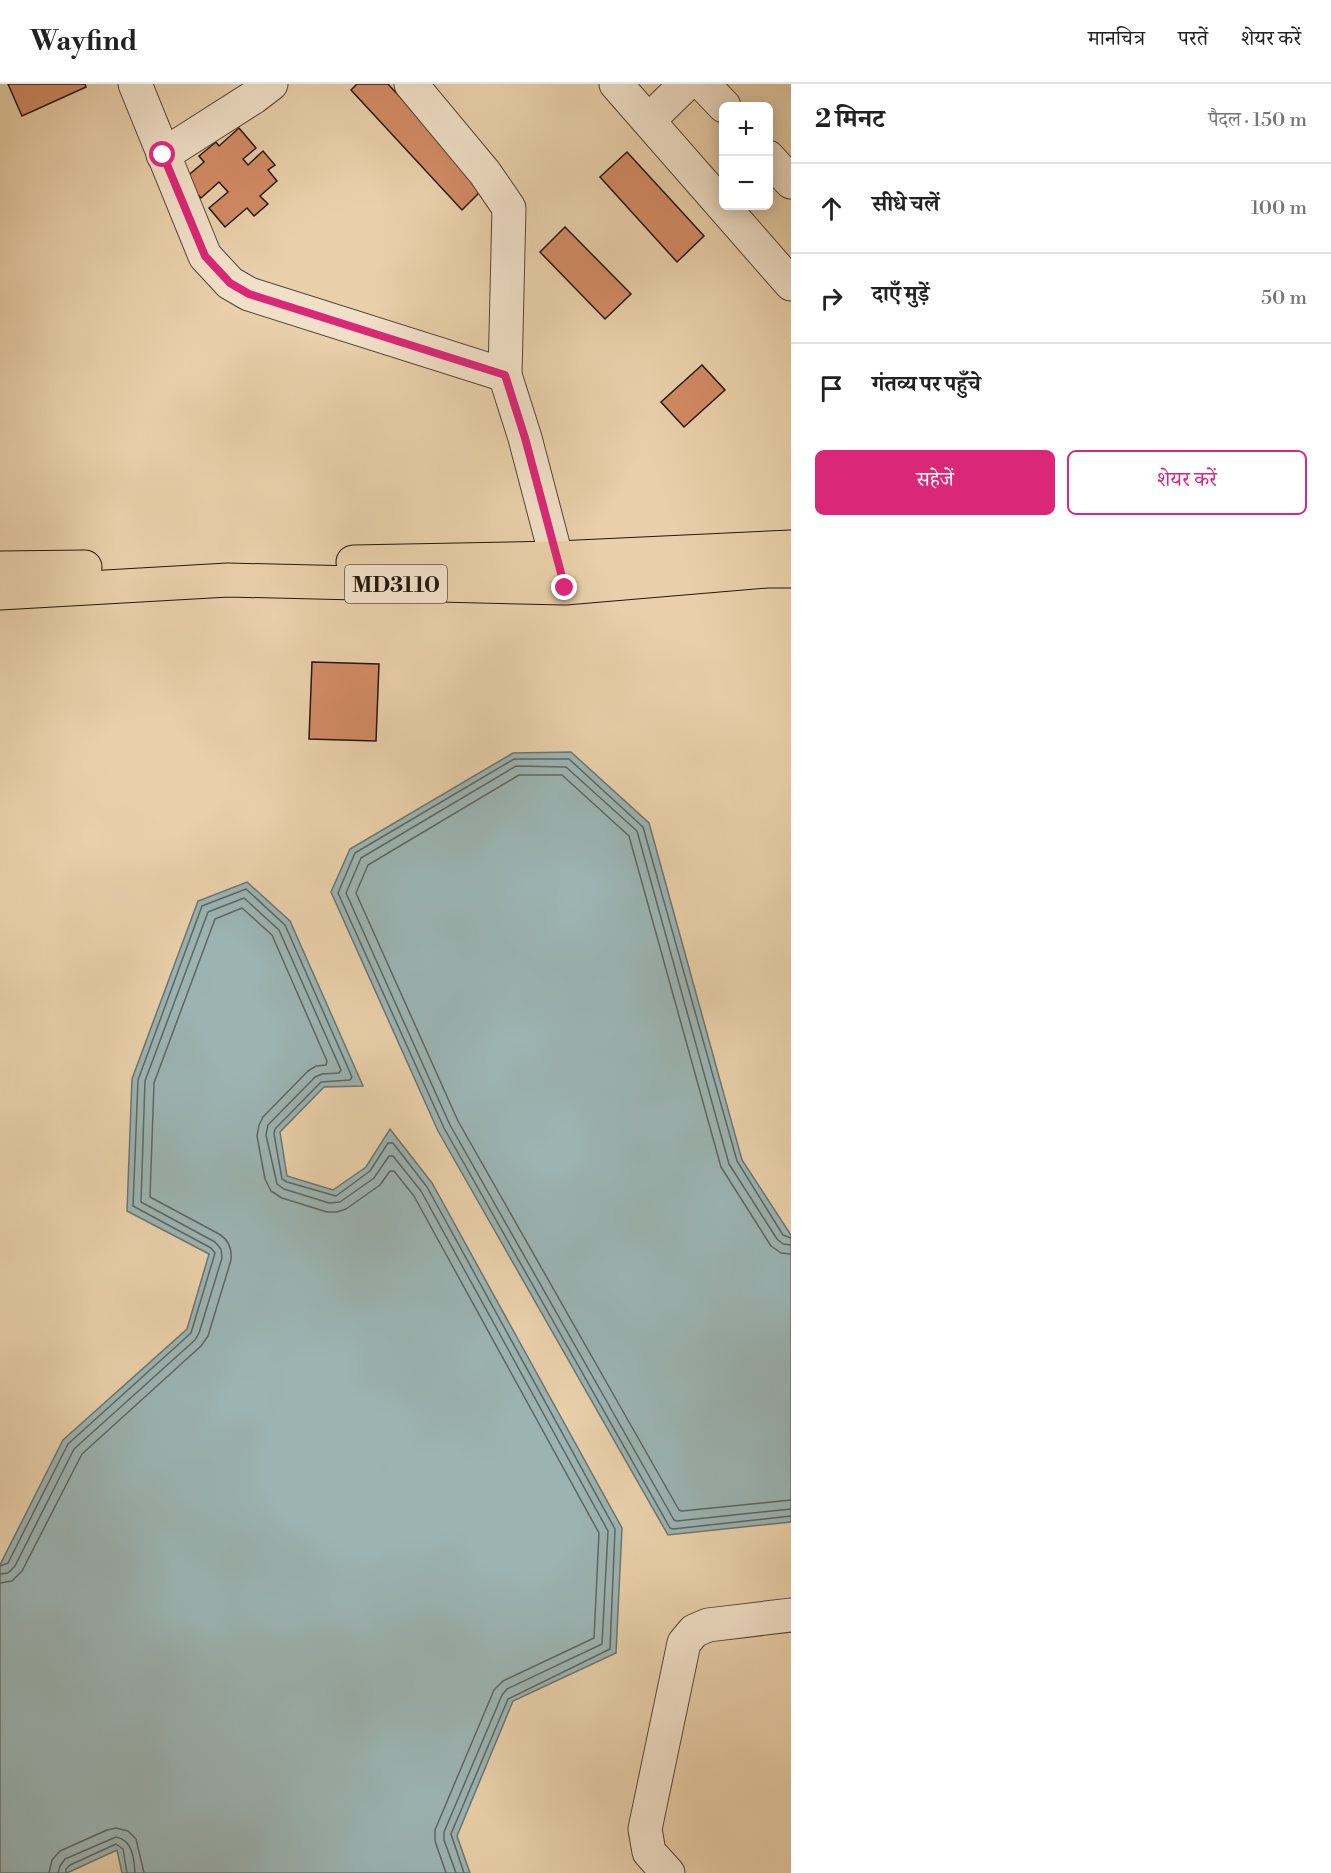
<!DOCTYPE html>
<html lang="hi">
<meta charset="utf-8">
<style>
:root{--surface:#fff;--page:#f6f6f6;--text:#222;--muted:#767676;--line:#e0e0e0;--accent:#db2777}
body{margin:0;font-family:"Libre Bodoni","Noto Serif Devanagari",serif;background:var(--page);color:var(--text)}
.controls{position:absolute;right:18px;top:18px;display:grid;overflow:hidden;border-radius:9px;box-shadow:0 3px 15px #0003}
.controls button{width:54px;height:54px;display:grid;place-items:center;padding:0;border:0;border-bottom:2px solid var(--line);background:var(--surface);color:var(--text);font:30px sans-serif}
.stop{position:absolute;width:18px;height:18px;margin:-14px;border:4px solid #db2777;border-radius:50%;background:#fff}
.stop.end{background:#db2777;border-color:#fff;box-shadow:0 2px 6px #0008}
.list{margin:0;padding:0;list-style:none}
h2{display:flex;justify-content:space-between;align-items:center;height:78px;margin:0;padding:0 24px;font-size:26px}
h2 small{font-size:20px;font-weight:400;color:var(--muted)}
.list li{display:grid;grid-template-columns:39px 1fr auto;gap:18px;align-items:center;box-sizing:border-box;height:90px;padding:0 24px;border-top:2px solid var(--line)}
.list b{display:block;font-size:22px;white-space:nowrap}
.list em{font-size:20px;font-style:normal;color:var(--muted)}
.actions{display:flex;gap:12px;padding:18px 24px}
.actions a{flex:1;padding:14px 0;border:2px solid var(--accent);border-radius:9px;text-align:center;font-size:21px;color:var(--accent)}
.actions .main{background:var(--accent);color:#fff}
.icon{flex:none;width:33px;height:33px;fill:none;stroke:currentColor;stroke-width:2;stroke-linecap:round;stroke-linejoin:round}
.map{position:relative;flex:none;width:791px;height:1789px;overflow:hidden}
header{display:flex;align-items:center;gap:36px;box-sizing:border-box;height:84px;padding:0 30px;background:var(--surface);border-bottom:2px solid var(--line)}
header strong{font-size:28px}
nav{display:flex;gap:33px;margin-inline-start:auto;font-size:21px}
main{display:flex}
aside{flex:1;background:var(--surface)}
.map>svg:first-child{display:block}
.water{fill:#9bb4b3;stroke:#6b7572;stroke-width:1.5}
.lines{fill:none;stroke-linecap:round;stroke-linejoin:round}
.shore{stroke:#5f6662;stroke-width:1.5}
.building{fill:#d28b65;stroke:#231711;stroke-width:1.5}
.minor-casing{stroke:#544537;stroke-width:35}
.major-casing{stroke:#231711;stroke-width:35}
.minor{stroke:#f1e0c8;stroke-width:33}
.major{stroke:#e9d0aa;stroke-width:33}
.route{stroke:#db2777;stroke-width:8}
.labels{text-anchor:middle;stroke-width:4.5;stroke-linejoin:round;paint-order:stroke}
.shield{fill:#f1e0c8;stroke:#615348;stroke-width:1.5}
.shield-label{font-size:22px;font-weight:bold;fill:#231711}
</style>
<header>
<strong>Wayfind</strong>
<nav><a>मानचित्र</a><a>परतें</a><a>शेयर करें</a></nav>
</header>
<main>
<div class="map">
<svg width="791" height="1789" viewBox="0 0 791 1789">
<rect width="100%" height="100%" fill="#e9d0aa"/>
<filter id="stains"><feTurbulence type="fractalNoise" baseFrequency=".00333" numOctaves="4"/><feColorMatrix values="0 0 0 0 .2 0 0 0 0 .09 0 0 0 0 .02 0 0 0 .5 -.17"/></filter>
<radialGradient id="worn" r=".72"><stop offset=".6" stop-color="#630" stop-opacity="0"/><stop offset="1" stop-color="#630" stop-opacity=".3"/></radialGradient>
<g class="water">
<polygon points="571,668 649,739 742,1076 791,1151 791,1438 668,1451 438,1047 331,808 350,765 513,669"/>
<polygon points="247,798 290,837 363,1002 324,1003 280,1048 287,1092 333,1106 366,1083 390,1045 432,1099 622,1444 616,1569 513,1617 457,1752 470,1789 122,1789 117,1766 67,1789 0,1789 0,1481 63,1356 187,1245 209,1170 127,1127 132,995 198,817"/>
</g>
<g class="lines">
<g class="shore">
<polyline points="791,1154 783,1151 737,1077 643,743 569,675 514,675 355,769 338,809 444,1044 670,1444 673,1445 791,1432"/>
<polyline points="791,1161 783,1160 777,1155 729,1080 637,747 566,683 516,682 361,774 346,809 450,1041 674,1436 677,1437 791,1425"/>
<polyline points="791,1170 781,1169 771,1162 721,1083 629,752 562,691 519,691 368,781 356,809 458,1037 679,1426 682,1427 791,1416"/>
<polyline points="0,1482 8,1479 68,1360 191,1249 215,1169 211,1164 133,1122 138,996 202,822 246,805 285,841 352,993 350,996 321,998 275,1045 274,1050 282,1095 287,1098 336,1112 370,1087 388,1059 393,1059 427,1103 615,1445 610,1565 508,1615 451,1750 464,1789"/>
<polyline points="0,1490 8,1489 15,1482 74,1365 195,1256 199,1249 222,1174 221,1165 215,1158 141,1118 145,997 208,828 244,814 279,846 341,986 339,989 322,990 315,993 268,1041 266,1051 277,1100 284,1105 329,1119 340,1118 374,1094 389,1072 393,1072 421,1107 608,1447 602,1560 507,1605 502,1611 444,1748 444,1756 456,1789"/>
<path d="M0,1499L12,1497L22,1487L82,1370L201,1262L208,1252L231,1176C232,1165 229,1156 219,1150L150,1113L154,999L215,835L242,824L272,851L327,977L326,981L316,982L308,987L263,1033L259,1041L257,1052L265,1095L271,1107L282,1114L327,1128H337L346,1125L380,1101L390,1087H394L414,1112L599,1449L594,1554L503,1597L494,1606L435,1746V1757L446,1789"/>
<polyline points="49,1789 52,1776 60,1767 107,1746 116,1744 128,1747 136,1755 144,1789"/>
<path d="M58,1789L60,1782L65,1775L116,1753C133,1756 134,1775 135,1789"/>
<polyline points="66,1789 66,1785 70,1781 116,1760 123,1765 127,1789"/>
</g>
</g>
<g class="building">
<polygon points="8,0 85,0 86,3 22,32"/>
<polygon points="357,0 388,0 484,104 462,126 351,6"/>
<polygon points="239,44 256,64 243,75 248,81 263,67 275,81 268,86 277,97 260,112 268,120 254,132 247,124 225,143 209,124 228,108 219,98 201,114 184,95 204,78 199,72 216,58 219,62"/>
<polygon points="627,68 704,152 677,178 600,93"/>
<polygon points="565,143 631,210 605,235 540,168"/>
<polygon points="702,281 725,306 684,343 661,318"/>
<polygon points="312,578 379,580 376,657 309,655"/>
</g>
<g class="lines">
<g class="minor-casing">
<g id="minor">
<polyline points="135,0 205,172 230,199 249,210 505,291"/>
<polyline points="411,0 485,89 509,124 505,291 525,354 563,499"/>
<polyline points="616,0 791,200"/>
<polyline points="703,0 724,22"/>
<polyline points="649,36 686,0"/>
<polyline points="163,71 254,13 271,0"/>
<polyline points="768,73 791,98"/>
<polyline points="668,1789 649,1768 645,1745 684,1559 694,1547 708,1541 791,1531"/>
</g>
</g>
<g class="major-casing">
<g id="major">
<polyline points="353,478 557,474 791,463"/>
<polyline points="0,484 85,483"/>
<polyline points="0,509 228,496 565,504 767,487 791,487"/>
</g>
</g>
<use href="#minor" class="minor"/>
<use href="#major" class="major"/>
</g>
<g class="lines">
<polyline class="route" points="163,71 205,172 230,199 249,210 505,291 525,354 565,504"/>
</g>
<g class="labels">
<rect class="shield" x="345" y="481" width="102" height="38" rx="4.5"/>
<g class="shield-label">
<text x="396" y="508">MD3110</text>
</g>
</g>
<rect width="100%" height="100%" filter="url(#stains)"/>
<rect width="100%" height="100%" fill="url(#worn)"/>
</svg>
<div class="controls">
<button>+</button>
<button>−</button>
</div>
<div class="stop" style="left:163px;top:71px"></div>
<div class="stop end" style="left:565px;top:504px"></div>
</div>
<aside>
<h2>2 मिनट<small>पैदल · 150 m</small></h2>
<ul class="list">
<li><svg class="icon" aria-label="ahead" viewBox="0 0 24 24"><path d="M12 20V5M6 11l6-6 6 6"/></svg><div><b>सीधे चलें</b></div><em>100 m</em></li>
<li><svg class="icon" aria-label="right" viewBox="0 0 24 24"><path d="M7 20v-9h11M14 6l5 5-5 5"/></svg><div><b>दाएँ मुड़ें</b></div><em>50 m</em></li>
<li><svg class="icon" aria-label="arrive" viewBox="0 0 24 24"><path d="M6 21V4h12l-3 4 3 4H6"/></svg><div><b>गंतव्य पर पहुँचे</b></div></li>
</ul>
<div class="actions"><a class="main">सहेजें</a><a>शेयर करें</a></div>
</aside>
</main>
